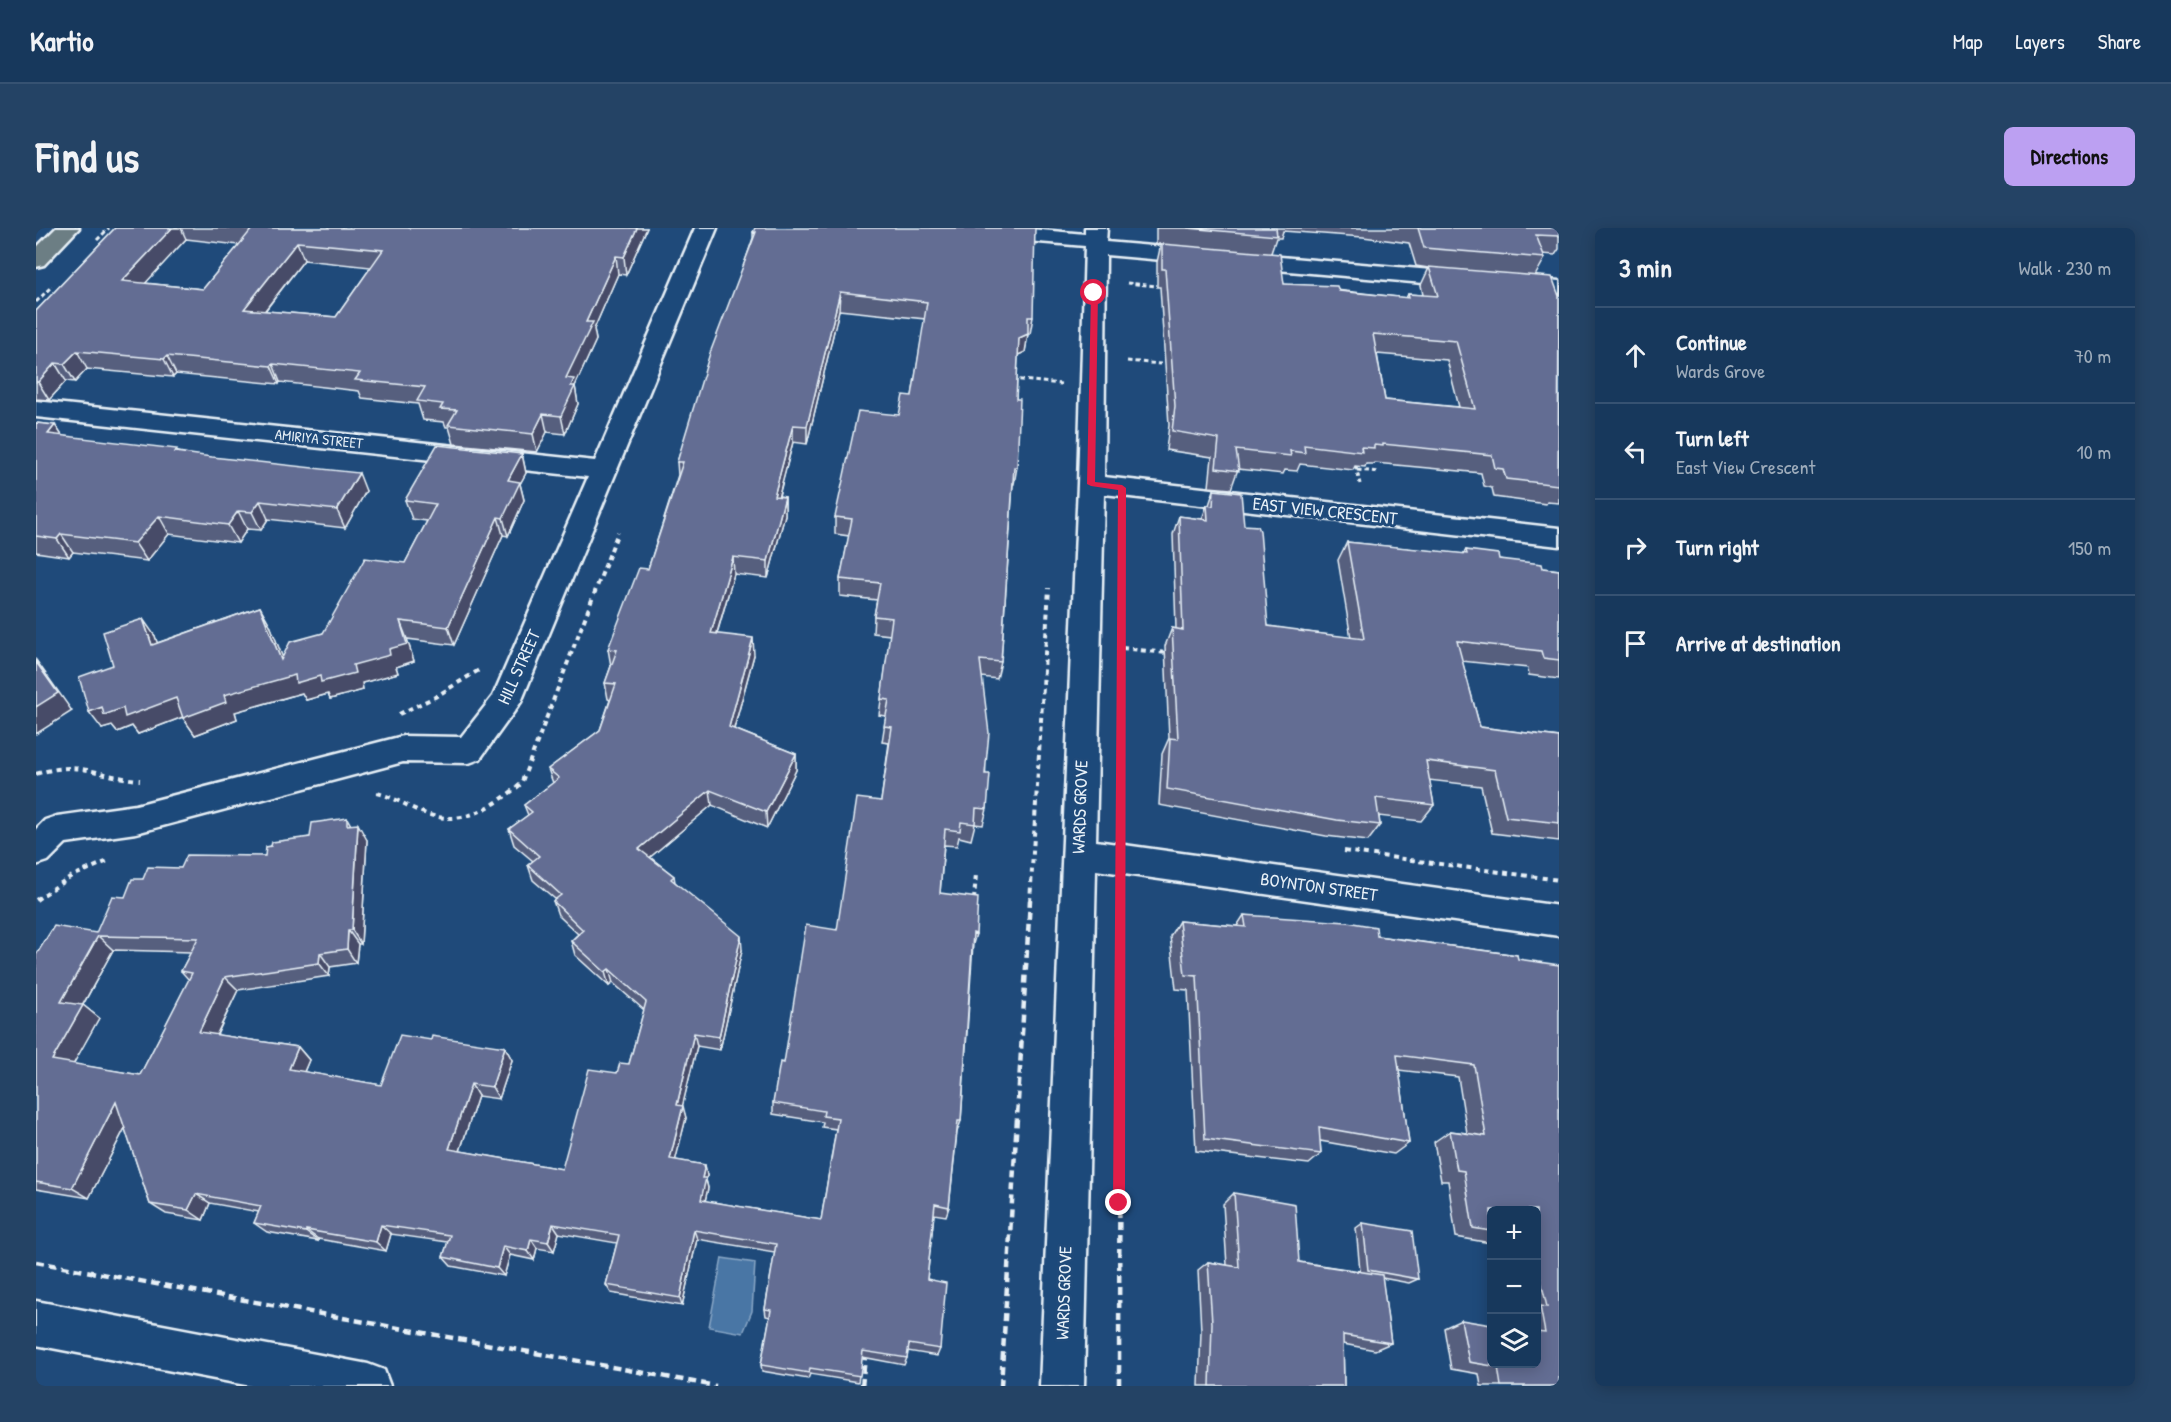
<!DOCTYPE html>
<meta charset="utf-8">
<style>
:root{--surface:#17385c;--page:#244365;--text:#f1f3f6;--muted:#9eacbb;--line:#365272;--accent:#bca0f2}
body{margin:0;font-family:"Patrick Hand",sans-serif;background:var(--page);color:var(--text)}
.controls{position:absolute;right:18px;bottom:18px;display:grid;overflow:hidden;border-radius:9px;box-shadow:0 3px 15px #0003}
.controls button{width:54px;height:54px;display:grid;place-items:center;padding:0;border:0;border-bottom:2px solid var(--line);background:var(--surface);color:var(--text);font:30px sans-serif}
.stop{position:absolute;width:18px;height:18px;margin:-14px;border:4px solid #e11d48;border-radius:50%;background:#fff}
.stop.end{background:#e11d48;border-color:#fff;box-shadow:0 2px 6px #0008}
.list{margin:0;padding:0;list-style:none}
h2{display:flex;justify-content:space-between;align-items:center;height:78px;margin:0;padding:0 24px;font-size:26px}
h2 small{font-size:20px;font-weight:400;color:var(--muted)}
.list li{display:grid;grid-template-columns:39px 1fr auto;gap:18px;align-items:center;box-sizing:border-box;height:96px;padding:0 24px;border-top:2px solid var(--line)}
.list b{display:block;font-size:22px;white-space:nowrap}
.list p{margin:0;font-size:20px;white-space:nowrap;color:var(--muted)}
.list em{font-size:20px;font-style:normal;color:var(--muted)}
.icon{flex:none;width:33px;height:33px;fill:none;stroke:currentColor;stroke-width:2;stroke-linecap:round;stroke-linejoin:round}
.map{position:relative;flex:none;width:1523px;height:1158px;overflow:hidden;border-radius:9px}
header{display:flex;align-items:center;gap:36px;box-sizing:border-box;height:84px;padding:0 30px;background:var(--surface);border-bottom:2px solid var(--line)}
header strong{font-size:28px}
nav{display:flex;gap:33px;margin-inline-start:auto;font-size:21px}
.intro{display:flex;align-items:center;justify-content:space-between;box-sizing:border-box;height:144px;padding:0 36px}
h1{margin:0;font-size:42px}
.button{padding:15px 27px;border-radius:9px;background:var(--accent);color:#111;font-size:21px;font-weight:700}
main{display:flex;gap:36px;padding:0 36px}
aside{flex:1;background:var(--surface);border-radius:9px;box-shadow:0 3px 15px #0003}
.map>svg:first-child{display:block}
.water{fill:#4a76a5;stroke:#89a7c6;stroke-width:1.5}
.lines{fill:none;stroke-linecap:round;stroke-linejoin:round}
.minor-casing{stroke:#e8f1f8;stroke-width:5}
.major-casing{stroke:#e8f1f8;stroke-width:5}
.path-far2{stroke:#e8f1f8;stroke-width:3;stroke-dasharray:4.5 3;stroke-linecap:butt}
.path-far1{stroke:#e8f1f8;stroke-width:4;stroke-dasharray:5 4.5;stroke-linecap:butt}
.path{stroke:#e8f1f8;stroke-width:4.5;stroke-dasharray:8 5;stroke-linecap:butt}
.minor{fill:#1f4a7a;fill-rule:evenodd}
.major{fill:#6c7e84;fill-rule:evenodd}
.wall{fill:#565e7e;stroke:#e8f1f8;stroke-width:1.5;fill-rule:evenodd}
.shaded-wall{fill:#464c67;stroke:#e8f1f8;stroke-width:1.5}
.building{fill:#646d93;stroke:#e8f1f8;stroke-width:1.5;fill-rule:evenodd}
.route{fill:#e11d48}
.labels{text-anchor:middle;stroke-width:6;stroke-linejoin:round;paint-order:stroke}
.far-street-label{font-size:15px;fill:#e8f1f8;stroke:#1f4a7a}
.street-label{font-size:18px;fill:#e8f1f8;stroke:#1f4a7a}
</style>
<header>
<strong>Kartio</strong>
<nav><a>Map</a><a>Layers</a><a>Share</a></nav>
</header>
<div class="intro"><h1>Find us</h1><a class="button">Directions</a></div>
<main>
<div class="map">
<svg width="1523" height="1158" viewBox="0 0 1523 1158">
<rect width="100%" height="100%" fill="#1f4a7a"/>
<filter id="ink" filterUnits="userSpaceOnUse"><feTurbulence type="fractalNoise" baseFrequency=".0167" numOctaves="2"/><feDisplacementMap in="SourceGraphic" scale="12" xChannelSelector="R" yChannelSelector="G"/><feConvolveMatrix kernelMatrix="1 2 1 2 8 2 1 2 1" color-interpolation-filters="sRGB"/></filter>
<g filter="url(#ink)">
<polygon class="water" points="686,1030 719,1035 716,1083 707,1105 673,1099"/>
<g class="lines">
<g class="minor-casing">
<g id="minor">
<polygon points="659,0 681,0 485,474 444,531 433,535 367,534 100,605 30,615 12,633 0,637 0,601 9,592 21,588 100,577 367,508 425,509 457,468 552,249 0,189 0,173 559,233"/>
<polygon points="897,0 983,0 1049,6 1049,0 1071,0 1070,14 1523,53 1523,67 1070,27 1068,249 1523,300 1523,318 1068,266 1060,613 1523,678 1523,708 1060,642 1048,1158 1004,1158 1042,256 1049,18 908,6 901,4"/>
<polygon points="0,1073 332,1136 348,1142 354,1158 215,1158 0,1117"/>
</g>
</g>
<g class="major-casing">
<polygon id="major" points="20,0 43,0 8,37 0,39 0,20"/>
</g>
<g class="path-far2">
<polyline points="61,12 73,0"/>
<polyline points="1091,55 1121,58"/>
<polyline points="0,74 16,58"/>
<polyline points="1091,133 1125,136"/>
<polyline points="976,151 1025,156"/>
<polyline points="1320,238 1324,256"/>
<polyline points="1321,242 1343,244"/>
</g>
<g class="path-far1">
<polyline points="1086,420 1130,425"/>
<polyline points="363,486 399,469 443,442"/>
<path d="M0,546C46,531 61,549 104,552"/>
<path d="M341,565C358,569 372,579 388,585C426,600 457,579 485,556L582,304"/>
<polyline points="1308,623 1523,652"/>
<polyline points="0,672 34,649 72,633"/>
<polyline points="938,672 940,646"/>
<polyline points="994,674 1013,360"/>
<polyline points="1084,674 1084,667"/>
</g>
<g class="path">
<polyline points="0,1034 680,1158"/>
<polyline points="826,1158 829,1130"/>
<polyline points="965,1158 994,672"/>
<polyline points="1083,1158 1084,672"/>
</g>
<use href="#minor" class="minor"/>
<use href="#major" class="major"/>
</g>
<g class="wall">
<path d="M79,0H611L590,47L582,46L558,101L560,112L539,158L542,176L529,206L511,204L501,224L418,216L413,199H410L408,194L387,192L382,176L326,170L323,163L244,154L243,156L140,146L137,149L51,141L39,154L30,153L13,172L0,171V83ZM150,11L203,17L167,61L109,55ZM268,32L335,39L300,89L229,83Z"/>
<path d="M1120,0H1523V21L1519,27L1507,26L1509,30L1499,48L1523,68V275L1511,274L1510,276L1458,269L1456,260L1448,258L1445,245L1339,235L1338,236H1330L1329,239L1319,238L1317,242L1264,236L1261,243L1249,242L1247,246L1202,241L1195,261L1173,259L1176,229L1130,222L1133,197L1124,59H1121V34L1125,16H1120ZM1247,3L1327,9L1373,15L1380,38L1393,40L1385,57L1387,67L1372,66L1370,70L1248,56L1235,25L1240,10H1245ZM1341,126L1411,132L1423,179L1349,172Z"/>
<path d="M717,4L997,89L994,106H992L989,124L982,127L980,171L981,239L978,256H977L965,434L961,451L946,449L951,581L947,597L939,596L935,612L923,609L921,618L908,617L904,665L940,706L937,716L925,893L921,904L913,979L910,988L898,986L891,1051L904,1121L901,1128L872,1123L871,1130L868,1137L826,1129L822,1154L774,1146L772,1151L726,1143L725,1137L734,1089L730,1088L729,1081L739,1024L661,1011L646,1078L575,1065L570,1057L581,1015L523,1005L518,1023L501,1020L498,1032L474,1027L468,1048L415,1038L407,1029L412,1014L355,1006L350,1023L282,1011V1013L231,1004L218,995L223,984L174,975L167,992L130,986L114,976L89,900L53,970L0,961V727L60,705L89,669L107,651L145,640L229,628L235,618L274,609L311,590L315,597L331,612L325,716H322L320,735L294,739L293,748L202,762L181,807L262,819L273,832L268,844L345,857L395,812L469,819L476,832L463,871L442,868L424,923L526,941L581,845L593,836L608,782L577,755L573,758L539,727L535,713L542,706L522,687L517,673L519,671L497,652L492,637L497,633L478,617L473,601L492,587L488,577L517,555L512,541L564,502L574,472L572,471L569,455L575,438L572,421L612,341L642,247L641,234L717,10ZM803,82L889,91L876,168L799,289V306L813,308L804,351V368L841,372L838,388L837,405L854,407L843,487L850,488L846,514L853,515L845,573L801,702L748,835L737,875V886L787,894L786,899L800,901L785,992L669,973L672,960L670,952L671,948L669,937L639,932L650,890L646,878L661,818L684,822L706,722L639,654L638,648L614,629L676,577L731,600L760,542V526L698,501L718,427L681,406L698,346L732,350L749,287V269L743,268L757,214L771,216ZM77,722L155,724L145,743L153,752L104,847L37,836L63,790L47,777Z"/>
<polygon points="0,195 19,197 26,208 143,224 330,263 309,300 232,291 225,302 211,301 202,315 133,306 111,333 37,324 33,329 0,324"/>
<polygon points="486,226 490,245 484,256 488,272 472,308 467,307 418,417 371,411 378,433 360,439 362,445 326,455 327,462 294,471 292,466 270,472 266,465 199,484 201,491 159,507 147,489 102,506 96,498 81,504 76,498 66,501 77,437 119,408 121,415 224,379 234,397 246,429 287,405 369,335 391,293 376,291 369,272"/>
<polygon points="1178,262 1208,297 1232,398 1263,403 1315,410 1302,332 1311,314 1427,326 1430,322 1463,331 1507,340 1523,342 1523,451 1493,447 1492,440 1426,433 1444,499 1523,509 1523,613 1456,605 1445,558 1393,552 1398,577 1385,593 1343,588 1344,597 1332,613 1290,608 1123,577 1126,526 1133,510 1129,418 1136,400 1140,401 1137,306 1143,288 1166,291 1171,277 1173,277"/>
<polygon points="1208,687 1341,708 1481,727 1523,1158 1445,1158 1443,1146 1415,1141 1408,1100 1425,1092 1500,1136 1500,982 1455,982 1455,1015 1420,1009 1412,953 1405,953 1398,914 1414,903 1431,905 1422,849 1363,842 1373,915 1358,926 1284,913 1285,926 1273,936 1160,923 1152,762 1140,761 1134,708 1143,693 1201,698"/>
<polygon points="1198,965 1263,1034 1324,1043 1320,1000 1327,995 1382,1051 1373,1055 1346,1050 1355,1115 1339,1122 1307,1116 1308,1158 1163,1158 1165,1103 1162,1042 1172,1034 1191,1037 1187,976"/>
</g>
<g class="shaded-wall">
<polygon points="136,0 145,0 150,11 95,71 86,53"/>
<polygon points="601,0 611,0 590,47 588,29"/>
<polygon points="261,14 268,32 216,99 208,81"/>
<polygon points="580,28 582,46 558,101 560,112 539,158 542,176 529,206 525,188 530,150 550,94"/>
<polygon points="804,64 803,82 771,216 771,198"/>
<polygon points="992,106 989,124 980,128 983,110"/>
<polygon points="41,123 51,141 39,154 28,136"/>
<polygon points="131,128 140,146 137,149 128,131"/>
<polygon points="19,135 30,153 13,172 2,154"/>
<polygon points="237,136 244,154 243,156 235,138"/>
<polygon points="507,186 511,204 501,224 497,206"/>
<polygon points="19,197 31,215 12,206"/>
<polygon points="757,197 757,214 738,285 738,268"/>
<polygon points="486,226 490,245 484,256 488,272 472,308 467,290 472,252"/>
<polygon points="323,245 330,263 309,300 301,282"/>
<polygon points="749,269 749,287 732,350 732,333"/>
<polygon points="224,273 232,291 225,302 216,284"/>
<polygon points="202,283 211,301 202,315 192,297"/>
<polygon points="123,288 133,306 111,333 99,315"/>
<polygon points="462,289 467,307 418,417 412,399"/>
<polygon points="25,306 37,324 33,329 21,311"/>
<polygon points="697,329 698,346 676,422 675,405"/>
<polygon points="224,379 234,397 254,448 317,437 353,421 364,393 371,411 378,433 360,439 362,445 326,455 327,462 294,471 292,466 270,472 266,465 199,484 201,491 159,507 147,490 188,467 245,432"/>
<polygon points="107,391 119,408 128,435 116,417"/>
<polygon points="717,410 718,427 694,515 693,499"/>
<polygon points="0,432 36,483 0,506"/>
<polygon points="140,470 152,487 102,506 96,498 81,504 76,498 66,501 53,484 66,479 87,480"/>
<polygon points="760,526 760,542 731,600 730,584"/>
<polygon points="674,562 676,577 606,636 603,621"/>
<polygon points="322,596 331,612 325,716 316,702"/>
<polygon points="312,702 322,716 320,735 311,721"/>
<polygon points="62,708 77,722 41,787 25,774"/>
<polygon points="705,708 706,722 684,822 683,809"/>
<polygon points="284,725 294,739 293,748 283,735"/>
<polygon points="573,741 577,755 573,758 569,744"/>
<polygon points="189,749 202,762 176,816 163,804"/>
<polygon points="47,777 63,790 33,844 16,832"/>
<polygon points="658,805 661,818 644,888 641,877"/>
<polygon points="262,819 273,832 264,853 253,841"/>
<polygon points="469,819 476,832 463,871 456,859"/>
<polygon points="435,856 442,868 421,932 413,921"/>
<polygon points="80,874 96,886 53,970 36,960"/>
<polygon points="647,878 650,890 637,942 634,931"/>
<polygon points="669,937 671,948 670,952 672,960 667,982 665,972 666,950"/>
<polygon points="160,966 174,975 167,992 152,982"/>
<polygon points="517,996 523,1005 518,1023 512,1014"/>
<polygon points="345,997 355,1006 350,1023 340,1014"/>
<polygon points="270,1002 282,1011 282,1013 270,1004"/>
<polygon points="658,1002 661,1011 646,1078 644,1070"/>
<polygon points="495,1011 501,1020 498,1032 492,1023"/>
<polygon points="467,1018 474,1027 468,1048 461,1040"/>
</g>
<g class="building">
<path d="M79,0H136L86,53L167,61L216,1L203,0H601L588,29L580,28L550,94H557L530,150L538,151L535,158H539L525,188L507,186L497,206L412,197L421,182L404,181L407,176L381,173L389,159L319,152L324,145L237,136L235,138L131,128L128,131L41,123L28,136L19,135L2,154H0V83ZM261,14L347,22L300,89L208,81Z"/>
<path d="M719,0H999L997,89H992V106L983,110L980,171H984L981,239H978L965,434L944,432L953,505L949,546H954L951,581L940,580L939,596L925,594L924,603L909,601L904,665L942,670L940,706L937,705L925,893H922L913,979L899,976L891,1051L910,1055L904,1121L873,1116L871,1130L827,1123L824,1148L774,1140L773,1145L725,1137L735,1082L729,1081L740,1016L658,1002L644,1070L570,1057L583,1007L517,996L512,1014L495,1011L492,1023L467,1018L461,1040L407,1029L414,1007L345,997L340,1014L270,1002V1004L218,995L225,978L160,966L152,982L114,976L80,874L36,960L0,954V727L18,698L60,705L76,668L89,669L96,651H107L112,639L145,640L151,627L229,628L230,619L235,618L236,614L274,609L276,595L311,590V597L322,596L316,702H312L311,721L284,725L283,735L189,749L163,804L262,819L253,841L345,857L364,807L395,812L396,808L469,819L456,859L435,856L413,921L526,941L553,841L581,845L584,835L593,836L610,774L573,741L569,744L535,713L547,702L517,673L525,667L492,637L503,628L473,601L496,584L488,577L523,550L512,541L564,502L580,456L569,455L581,422L572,421L603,340L612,341L647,234H641L674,125L720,4H717ZM804,64L891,74L876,168L867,167L863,187L822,183L799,289L816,291L804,351L844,355L838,388L856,390L845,471L853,472L848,498L856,499L845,573L821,570L801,702L770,697L748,835L744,834L737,875L788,883L787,888L802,890L785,992L665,972L670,950H666L669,937L634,931L647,878L641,877L658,805L683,809L705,708L635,651L638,648L603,621L674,562L730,584L760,526L693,499L717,410L675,405L697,329L732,333L749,269L738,268L757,197L771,198ZM62,708L162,710L145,743L156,745L104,847L16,832L47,777L25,774Z"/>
<polygon points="1151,0 1240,0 1241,8"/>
<polygon points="1382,0 1523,0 1523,8 1500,7 1509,30 1388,20"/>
<path d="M1126,16L1244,26L1248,56L1301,58L1303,63L1373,70L1372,66L1402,68L1393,39L1516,49L1523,68L1522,257L1470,251L1467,241L1459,240L1456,227L1347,216V218L1338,217V220L1325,219L1326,224L1268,217L1269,225L1254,223L1255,228L1200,222L1203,243L1180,240L1183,211L1136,203L1139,178L1129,41H1126ZM1337,106L1420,113L1439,181L1349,172Z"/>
<polygon points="0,195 19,197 12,206 141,221 139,224 176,229 323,245 301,282 224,273 216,284 202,283 192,297 123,288 99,315 25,306 21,311 0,308"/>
<polygon points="401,217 486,226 472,252 484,254 467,290 462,289 412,399 364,393 371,416 353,421 354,427 317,437 319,445 285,454 284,448 260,455 259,447 188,467 190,474 147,490 140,470 89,489 87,480 68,487 66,479 53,484 43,449 77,437 67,404 107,391 116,417 224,379 245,432 254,414 287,405 329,330 369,335 400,276 369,272"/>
<polygon points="1178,262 1205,265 1208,297 1222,298 1224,303 1232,398 1262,402 1263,403 1328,411 1311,314 1431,326 1430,322 1462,326 1463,331 1506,336 1507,340 1523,342 1523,432 1507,430 1505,423 1421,413 1444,499 1523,509 1523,595 1470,589 1459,542 1390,533 1398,577 1340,570 1344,597 1301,592 1131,561 1134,510 1142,511 1136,400 1147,402 1143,288 1172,292 1171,277 1177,278"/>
<polygon points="0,434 22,465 0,479"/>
<polygon points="1208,687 1311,694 1340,699 1341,708 1481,727 1482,731 1523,737 1523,1158 1465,1158 1462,1139 1433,1134 1425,1092 1455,1097 1455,1136 1500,1136 1500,1104 1509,1105 1504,1078 1511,1079 1500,1031 1500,982 1455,982 1455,1003 1437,1000 1428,943 1421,942 1414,903 1450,908 1438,837 1361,827 1373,915 1283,899 1285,926 1169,911 1161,748 1149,747 1143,693 1210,699"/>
<polygon points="1198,965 1259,976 1263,1034 1346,1047 1355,1115 1307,1107 1308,1158 1174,1158 1176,1095 1172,1034 1203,1039"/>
<polygon points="1327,995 1376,1003 1382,1051 1332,1042"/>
</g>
</g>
<polygon class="route" points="1058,63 1062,65 1059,254 1086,257 1090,260 1089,975 1083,982 1077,975 1082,262 1055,258 1051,256 1055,65"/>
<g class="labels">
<g class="far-street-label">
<text transform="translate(283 211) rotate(6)" y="5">AMIRIYA STREET</text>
</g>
<g class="street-label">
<text transform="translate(1289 283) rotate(6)" y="6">EAST VIEW CRESCENT</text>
<text transform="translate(483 439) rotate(-66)" y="6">HILL STREET</text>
<text transform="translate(1044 579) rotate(-88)" y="6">WARDS GROVE</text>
<text transform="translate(1283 659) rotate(8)" y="6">BOYNTON STREET</text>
<text transform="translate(1028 1065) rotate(-88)" y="6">WARDS GROVE</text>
</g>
</g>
</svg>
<div class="controls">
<button>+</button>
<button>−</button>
<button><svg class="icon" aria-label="layers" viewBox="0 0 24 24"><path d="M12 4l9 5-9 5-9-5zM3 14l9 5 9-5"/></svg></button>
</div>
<div class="stop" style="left:1058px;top:65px"></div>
<div class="stop end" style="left:1083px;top:975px"></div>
</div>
<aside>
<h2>3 min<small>Walk · 230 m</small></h2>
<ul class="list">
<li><svg class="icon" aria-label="ahead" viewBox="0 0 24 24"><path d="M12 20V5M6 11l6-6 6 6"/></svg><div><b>Continue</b><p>Wards Grove</p></div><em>70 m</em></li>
<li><svg class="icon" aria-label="left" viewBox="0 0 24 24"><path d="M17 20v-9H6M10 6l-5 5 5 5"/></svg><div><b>Turn left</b><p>East View Crescent</p></div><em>10 m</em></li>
<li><svg class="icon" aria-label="right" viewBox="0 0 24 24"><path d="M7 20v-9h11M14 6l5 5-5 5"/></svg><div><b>Turn right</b></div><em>150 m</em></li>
<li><svg class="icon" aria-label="arrive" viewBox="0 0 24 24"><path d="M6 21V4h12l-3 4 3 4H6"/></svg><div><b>Arrive at destination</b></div></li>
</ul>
</aside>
</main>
